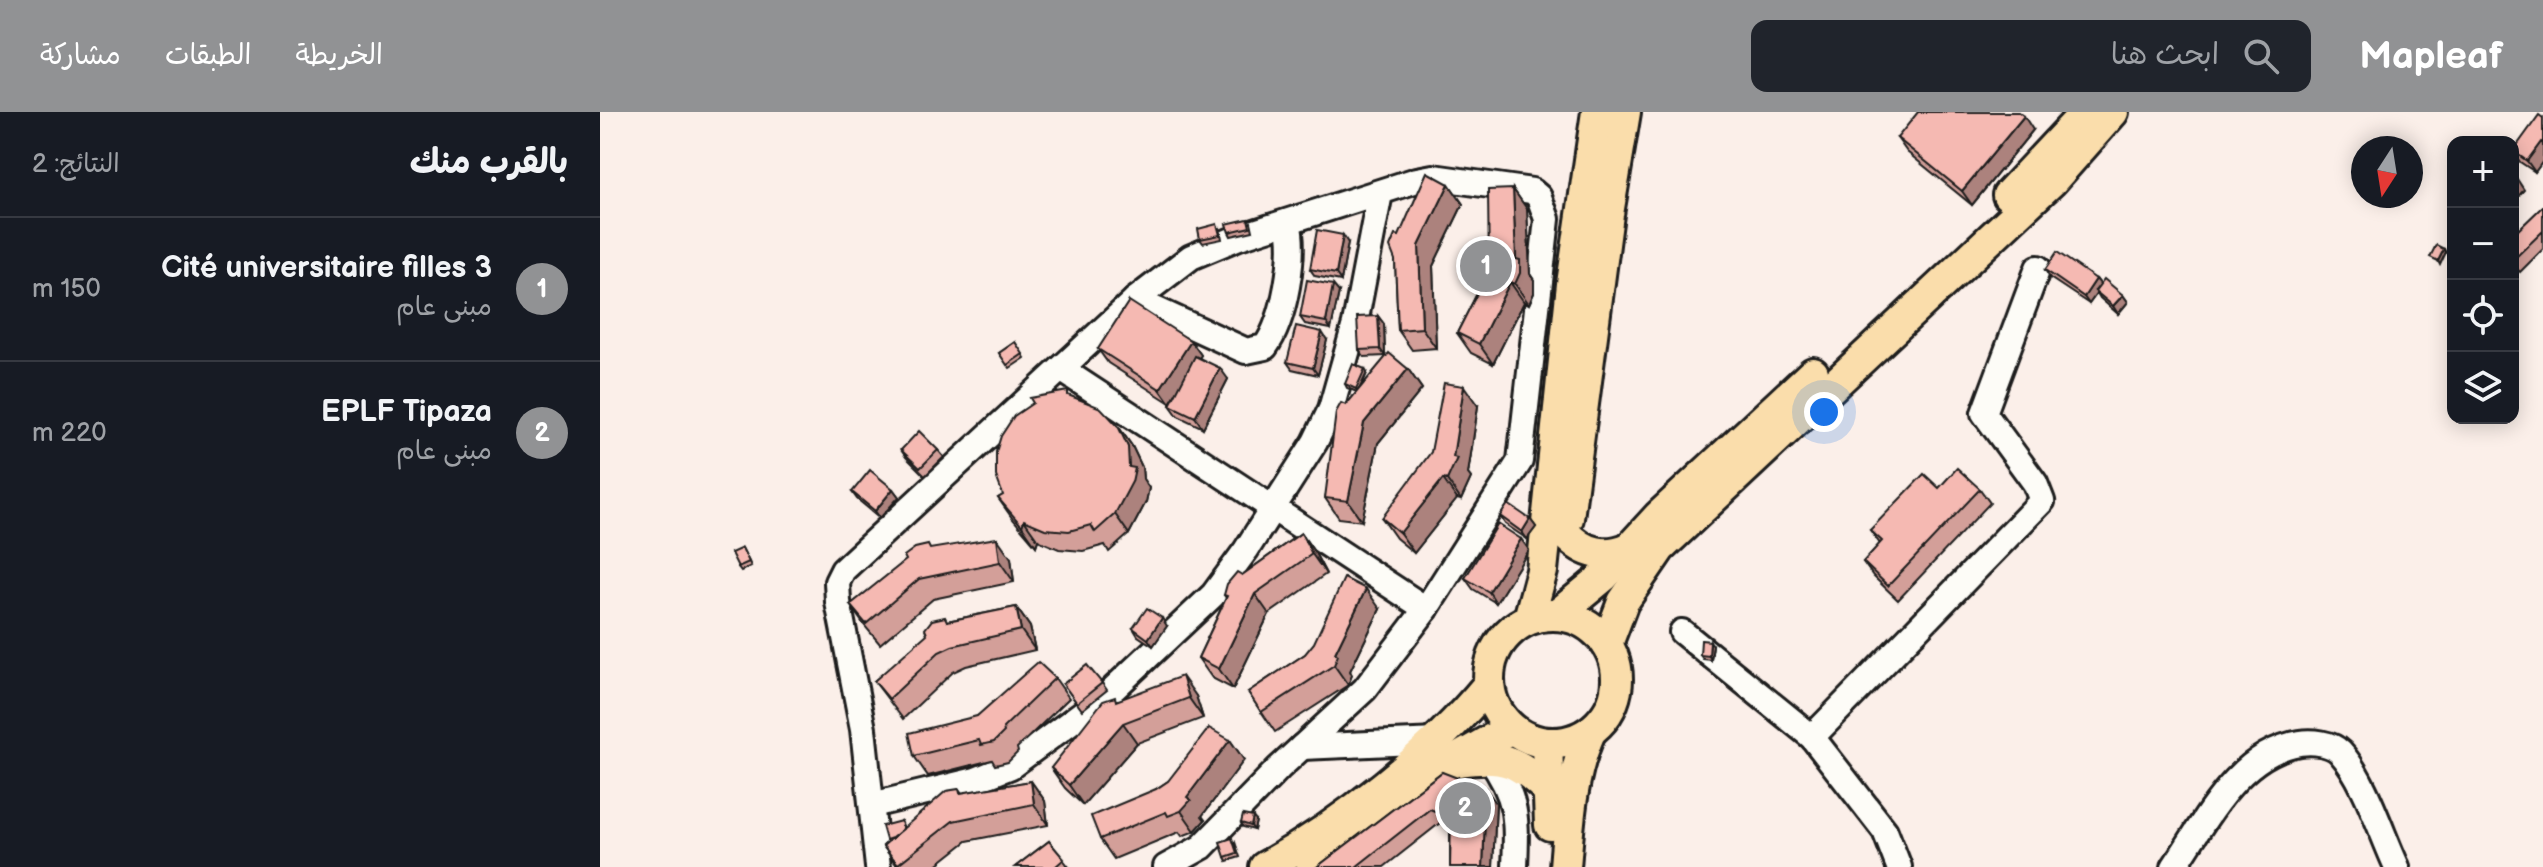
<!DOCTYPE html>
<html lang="ar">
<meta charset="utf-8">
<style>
:root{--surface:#171b24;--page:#20242c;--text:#f1f3f6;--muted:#9ea1a6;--line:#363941;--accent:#919294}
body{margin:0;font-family:"Balsamiq Sans","Playpen Sans Arabic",sans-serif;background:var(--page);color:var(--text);direction:rtl}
.controls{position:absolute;right:24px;top:24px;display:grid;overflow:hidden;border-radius:16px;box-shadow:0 4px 20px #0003}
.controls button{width:72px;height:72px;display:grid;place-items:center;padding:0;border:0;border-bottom:2px solid var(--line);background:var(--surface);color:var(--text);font:40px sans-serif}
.compass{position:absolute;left:1751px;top:24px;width:72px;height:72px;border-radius:50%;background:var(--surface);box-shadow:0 4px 20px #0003;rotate:192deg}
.you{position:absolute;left:1224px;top:300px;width:28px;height:28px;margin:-20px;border:6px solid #fff;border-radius:50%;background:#1a73e8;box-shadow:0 0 0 12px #1a73e833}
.badge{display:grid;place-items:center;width:52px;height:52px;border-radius:50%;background:var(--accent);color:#fff;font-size:26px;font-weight:700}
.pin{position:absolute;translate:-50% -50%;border:4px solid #fff;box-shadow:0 2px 8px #0006}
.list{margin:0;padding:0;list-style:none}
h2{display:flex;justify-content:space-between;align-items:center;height:104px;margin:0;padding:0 32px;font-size:34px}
h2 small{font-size:26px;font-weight:400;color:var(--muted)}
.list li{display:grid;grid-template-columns:52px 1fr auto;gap:24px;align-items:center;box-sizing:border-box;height:144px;padding:0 32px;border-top:2px solid var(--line)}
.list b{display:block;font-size:30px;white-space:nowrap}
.list p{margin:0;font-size:26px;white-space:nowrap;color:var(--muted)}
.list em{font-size:26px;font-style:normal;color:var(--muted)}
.icon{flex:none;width:44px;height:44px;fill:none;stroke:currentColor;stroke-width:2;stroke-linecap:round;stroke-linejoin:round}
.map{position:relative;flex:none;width:1943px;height:755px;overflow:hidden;direction:ltr}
header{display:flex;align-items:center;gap:48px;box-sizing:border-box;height:112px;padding:0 40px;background:var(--accent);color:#fff}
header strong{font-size:38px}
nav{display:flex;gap:44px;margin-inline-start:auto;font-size:28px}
.search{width:560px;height:72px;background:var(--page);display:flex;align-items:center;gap:20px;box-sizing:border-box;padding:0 28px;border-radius:16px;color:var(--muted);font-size:30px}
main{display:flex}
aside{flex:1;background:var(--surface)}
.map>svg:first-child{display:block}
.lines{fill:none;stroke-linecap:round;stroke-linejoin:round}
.minor-casing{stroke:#1c1c1c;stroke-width:30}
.major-casing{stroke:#1c1c1c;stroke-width:36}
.minor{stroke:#fdfcf7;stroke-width:24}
.major{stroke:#faddab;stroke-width:30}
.wall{fill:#d39f99;stroke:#1c1c1c;stroke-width:2}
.shaded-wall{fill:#ac827d;stroke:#1c1c1c;stroke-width:2}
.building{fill:#f5b9b2;stroke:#1c1c1c;stroke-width:2}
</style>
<header>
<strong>Mapleaf</strong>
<div class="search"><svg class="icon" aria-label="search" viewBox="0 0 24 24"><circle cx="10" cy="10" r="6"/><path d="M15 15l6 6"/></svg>ابحث هنا</div>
<nav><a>الخريطة</a><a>الطبقات</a><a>مشاركة</a></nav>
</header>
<main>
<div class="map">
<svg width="1943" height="755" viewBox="0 0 1943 755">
<rect width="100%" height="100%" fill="#fbefe9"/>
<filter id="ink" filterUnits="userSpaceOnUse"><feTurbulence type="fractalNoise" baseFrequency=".0125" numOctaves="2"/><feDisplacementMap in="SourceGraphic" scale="16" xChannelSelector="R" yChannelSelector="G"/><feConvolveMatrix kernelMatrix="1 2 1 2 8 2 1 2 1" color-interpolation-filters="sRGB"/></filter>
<g filter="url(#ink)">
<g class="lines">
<g class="minor-casing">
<g id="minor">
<path d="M535,188L646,239L665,235C685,208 696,142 688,110"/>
<polyline points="461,257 826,497"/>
<polyline points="1082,520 1212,625 1285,719 1299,755"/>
<polyline points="1212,625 1442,389 1435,371 1384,301 1438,156"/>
<polyline points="702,635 837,629"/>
<path d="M889,646C918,685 917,708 915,755"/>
<polyline points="272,693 376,668 411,654 507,583 613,483 646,438 715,330 731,297 755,212 780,81"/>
<polyline points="278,755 263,617 238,490 237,470 243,458 535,188 591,145 639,125 817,68 833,65 932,79 939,85 947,107 920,349 826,497 765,577 679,656 602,735 566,755"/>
<path d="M1574,755C1606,708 1638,641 1700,631C1713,629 1731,631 1740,640C1765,667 1781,721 1797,755"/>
</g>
</g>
<g class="major-casing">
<g id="major">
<polyline points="1408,83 1486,0"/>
<polyline points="968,406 1008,102 1025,0"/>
<path d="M966,422C984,442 1005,446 1029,436"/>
<circle cx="953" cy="567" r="64"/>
<polyline points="957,503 1003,465 1059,404 1213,261"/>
<polyline points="929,507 942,459 972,172 997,0"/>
<polyline points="1007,532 1023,490 1060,436 1452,69 1513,0"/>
<polyline points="947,631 950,713"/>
<path d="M860,649C906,642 919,650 952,682"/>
<path d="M665,755C743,712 832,641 888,573"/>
<polyline points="712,755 794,701 850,651 911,616"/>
<path d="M965,755C969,707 971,664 990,620"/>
</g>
</g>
<use href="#minor" class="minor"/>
<use href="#major" class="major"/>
</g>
<g class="wall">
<polygon points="1943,6 1943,49 1935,60 1920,50 1913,39"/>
<polygon points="1433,18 1372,93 1307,40 1297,26"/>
<polygon points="849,72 863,92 833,154 836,236 812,238 798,218 795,148 799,124"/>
<polygon points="913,77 927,97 930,162 934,168 934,181 929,192 924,190 893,252 871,241 857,221 889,158"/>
<polygon points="1943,94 1943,137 1920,160 1913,153 1913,123"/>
<polygon points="651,110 653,119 631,124 629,120"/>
<polygon points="620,116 622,127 603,131 600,127"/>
<polygon points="748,131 741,169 715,164 710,157"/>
<polygon points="1445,158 1496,167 1500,172 1523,183 1528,190 1518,202 1500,186 1497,181 1489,192 1450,166"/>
<polygon points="739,180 731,217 705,212 700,205"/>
<polygon points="778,204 784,212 785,244 764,245 759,238"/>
<polygon points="727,228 718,263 692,257 687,250"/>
<polygon points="591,229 601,243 599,246 628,267 603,316 578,304 570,293 576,282 570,291 508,251 498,237"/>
<polygon points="415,230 425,246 410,256 399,241"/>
<polygon points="808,257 822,277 778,331 762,409 739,406 725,386 746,293 757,280 747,276 745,272 767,261 761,276"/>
<polygon points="472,285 518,314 532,334 542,355 543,367 549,376 546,390 529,422 509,440 505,433 483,439 459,437 438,428 436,434 412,406 398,386 403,383"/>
<polygon points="878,294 868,362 871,366 861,388 857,387 814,441 796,426 782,406"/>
<polygon points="301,338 338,338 344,345 325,364 306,345"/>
<polygon points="1339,376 1380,377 1390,391 1298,488 1273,464 1263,450 1280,432 1270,418"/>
<polygon points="293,377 299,385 280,406 257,387 252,380"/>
<polygon points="900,404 930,407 936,415 927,427 905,412"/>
<polygon points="701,421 715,441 726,462 669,502 633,577 612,566 598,546 626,486 624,483 642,463"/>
<polygon points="921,427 929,438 896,491 873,477 865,466"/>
<polygon points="142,436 151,454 141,459 138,455"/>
<polygon points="331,437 411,446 414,470 333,487 280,532 264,513 250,493"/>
<polygon points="416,495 430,515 435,538 366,554 353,560 303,607 274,569 347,509"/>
<polygon points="780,497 750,559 752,563 748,573 675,620 648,580 705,542"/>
<polygon points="567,514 553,534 538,524 533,516"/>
<polygon points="1113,533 1111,548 1103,547 1100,543"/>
<polygon points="455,566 469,586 417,636 418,640 408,650 395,653 392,648 328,664 314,644 377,604"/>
<polygon points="502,571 507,578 482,598 463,572"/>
<polygon points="596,584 603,606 537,631 483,693 465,676 451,656 517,588"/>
<polygon points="630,628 644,648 602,704 605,708 595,719 582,724 579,720 514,747 500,727 556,677"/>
<polygon points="842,660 896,691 893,755 850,755 850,716 840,711 784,755 717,755"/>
<polygon points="431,669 445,689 448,713 367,729 334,755 298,755 283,734 287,730 286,728 301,709 304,716 359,677 362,681"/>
<polygon points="656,709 654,718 643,715 641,711"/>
<polygon points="449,729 469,755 415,755"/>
<polygon points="635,730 640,745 627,749 625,745"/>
</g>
<g class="shaded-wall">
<polygon points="1424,4 1433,18 1372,93 1362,79"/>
<polygon points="1941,30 1943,32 1943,49 1935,60 1927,49"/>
<polygon points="1917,67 1924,78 1913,90 1913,71"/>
<polygon points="849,72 863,92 833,154 836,236 822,216 819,134"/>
<polygon points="913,77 927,97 930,162 934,168 934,181 929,192 915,172 916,147"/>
<polygon points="743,123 748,131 741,169 736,162"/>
<polygon points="1844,137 1846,140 1840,153 1838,149"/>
<polygon points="1496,167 1502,174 1495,179 1497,181 1489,192 1484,185"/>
<polygon points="910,170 924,190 893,252 879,232"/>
<polygon points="733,173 739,180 731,217 726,210"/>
<polygon points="1523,183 1528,190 1518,202 1513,194"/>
<polygon points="778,204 784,212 785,244 780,237"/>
<polygon points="722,220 727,228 718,263 713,256"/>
<polygon points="591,229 601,243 570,291 560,277"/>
<polygon points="620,256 628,267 603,316 595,305"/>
<polygon points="765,257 767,261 758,280 756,277"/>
<polygon points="808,257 822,277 778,331 762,409 748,389 764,311"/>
<polygon points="864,274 878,294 868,362 871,366 861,388 847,368 853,345"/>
<polygon points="518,314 532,334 542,355 543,367 549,376 546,390 529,422 515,402 529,355"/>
<polygon points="843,367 857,387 814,441 800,421"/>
<polygon points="293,377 299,385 280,406 275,399"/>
<polygon points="930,407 936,415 927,427 922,420"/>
<polygon points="424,408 438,428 436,434 422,414"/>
<polygon points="701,421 715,441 726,462 712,442"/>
<polygon points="397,426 411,446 414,470 400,450"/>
<polygon points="921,427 929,438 896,491 889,480"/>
<polygon points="766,477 780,497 750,559 752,563 748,573 734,553 735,541"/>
<polygon points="655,482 669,502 633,577 619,557"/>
<polygon points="416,495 430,515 435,538 421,518"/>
<polygon points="562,506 567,514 553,534 548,527"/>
<polygon points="1110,529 1113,533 1111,548 1109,544"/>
<polygon points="582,564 596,584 603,606 589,586"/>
<polygon points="523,611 537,631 483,693 469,673"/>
<polygon points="630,628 644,648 602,704 605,708 595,719 581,699 587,685"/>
<polygon points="431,669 445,689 448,713 434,692"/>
<polygon points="886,677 896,691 893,755 883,755"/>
<polygon points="653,705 656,709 654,718 651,714"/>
</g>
<g class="building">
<polygon points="1318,0 1419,0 1424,4 1362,79 1297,26"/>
<polygon points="1939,3 1943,6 1943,31 1941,30 1927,49 1913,39"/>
<polygon points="827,60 849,72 819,134 822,216 798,218 795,148 790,135 795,123 799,124"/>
<polygon points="913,77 916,147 920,148 920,161 915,172 910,170 879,232 857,221 889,158 888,78"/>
<polygon points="1943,94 1943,119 1913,148 1913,123"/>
<polygon points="648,107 650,115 629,120 626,112"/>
<polygon points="617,112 620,123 600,127 598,117"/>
<polygon points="717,118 743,123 736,162 710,157"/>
<polygon points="1836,133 1844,137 1838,149 1830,145"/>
<polygon points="1457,140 1496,167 1484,185 1445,158"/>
<polygon points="1504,167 1523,183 1513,194 1495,179"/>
<polygon points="707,168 733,173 726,210 700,205"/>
<polygon points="529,189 591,229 560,277 498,237"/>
<polygon points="778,204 780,237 759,238 757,205"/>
<polygon points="696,214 722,220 713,256 687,250"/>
<polygon points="415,230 423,242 407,253 399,241"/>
<polygon points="789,241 808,257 764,311 748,389 725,386 736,300 741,291 746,293"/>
<polygon points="595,244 620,256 595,305 570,293"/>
<polygon points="753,252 765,257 756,277 745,272"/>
<polygon points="844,271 864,274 853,345 857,346 847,368 843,367 800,421 782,406 831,340"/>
<polygon points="468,279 468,283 501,296 518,314 528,335 529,355 535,356 532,370 515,402 495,420 491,413 469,419 445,417 424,408 422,414 398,386 403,383 396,364 396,340 401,324 414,304 433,291 430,286"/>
<polygon points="319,319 338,338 320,356 301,338"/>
<polygon points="1357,356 1380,377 1288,474 1263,450 1282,429 1270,418 1324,362 1339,376"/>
<polygon points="270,358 293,377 275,399 252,380"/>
<polygon points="908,392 930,407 922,420 900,404"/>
<polygon points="898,412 921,427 889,480 865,466"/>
<polygon points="701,421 712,442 655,482 619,557 598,546 627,484 624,483 627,472 637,460 642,463"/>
<polygon points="397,426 400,450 319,467 266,512 250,493 306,448 304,444 315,436 328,433 330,437"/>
<polygon points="142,436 149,450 138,455 131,441"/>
<polygon points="744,466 766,477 735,541 738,543 734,553 661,600 648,580 705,542 714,531"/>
<polygon points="416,495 421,518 352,534 339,540 289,587 274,569 327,522 325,517 332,508 345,505 347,509"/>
<polygon points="547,496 562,506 548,527 533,516"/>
<polygon points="1101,528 1110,529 1109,544 1100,543"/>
<polygon points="438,550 455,566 403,616 404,620 394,630 381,633 379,628 314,644 309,621 377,604"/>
<polygon points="487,553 502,571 477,591 463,572"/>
<polygon points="582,564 589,586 523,611 469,673 451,656 503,589 515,585 516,589"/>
<polygon points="609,616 630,628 587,685 591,688 581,699 568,704 566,700 500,727 491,704 556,677 568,669"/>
<polygon points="842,660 886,677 883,755 850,755 851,706 830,697 756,755 717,755"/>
<polygon points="431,669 434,692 353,709 298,752 283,734 346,679 359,677 360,681"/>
<polygon points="643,703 653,705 651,714 641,711"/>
<polygon points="301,709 303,717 292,726 286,728 282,714"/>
<polygon points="632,726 637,741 625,745 620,730"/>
<polygon points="449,729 464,747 455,755 415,755"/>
</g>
</g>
</svg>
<div class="controls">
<button>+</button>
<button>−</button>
<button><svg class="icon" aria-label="locate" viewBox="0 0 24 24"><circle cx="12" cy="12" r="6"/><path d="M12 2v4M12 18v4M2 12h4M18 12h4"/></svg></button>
<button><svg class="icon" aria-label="layers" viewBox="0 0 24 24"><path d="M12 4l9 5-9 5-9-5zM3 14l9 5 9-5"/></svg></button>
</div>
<svg class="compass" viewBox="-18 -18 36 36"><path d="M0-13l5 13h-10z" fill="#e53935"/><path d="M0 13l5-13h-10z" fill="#9ea1a6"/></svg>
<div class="you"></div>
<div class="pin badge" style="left:886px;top:154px">1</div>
<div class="pin badge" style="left:865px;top:696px">2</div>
</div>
<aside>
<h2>بالقرب منك<small>النتائج: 2</small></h2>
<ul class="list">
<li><span class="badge">1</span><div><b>Cité universitaire filles 3</b><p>مبنى عام</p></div><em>150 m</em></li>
<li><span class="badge">2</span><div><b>EPLF Tipaza</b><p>مبنى عام</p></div><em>220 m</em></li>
</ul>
</aside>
</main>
